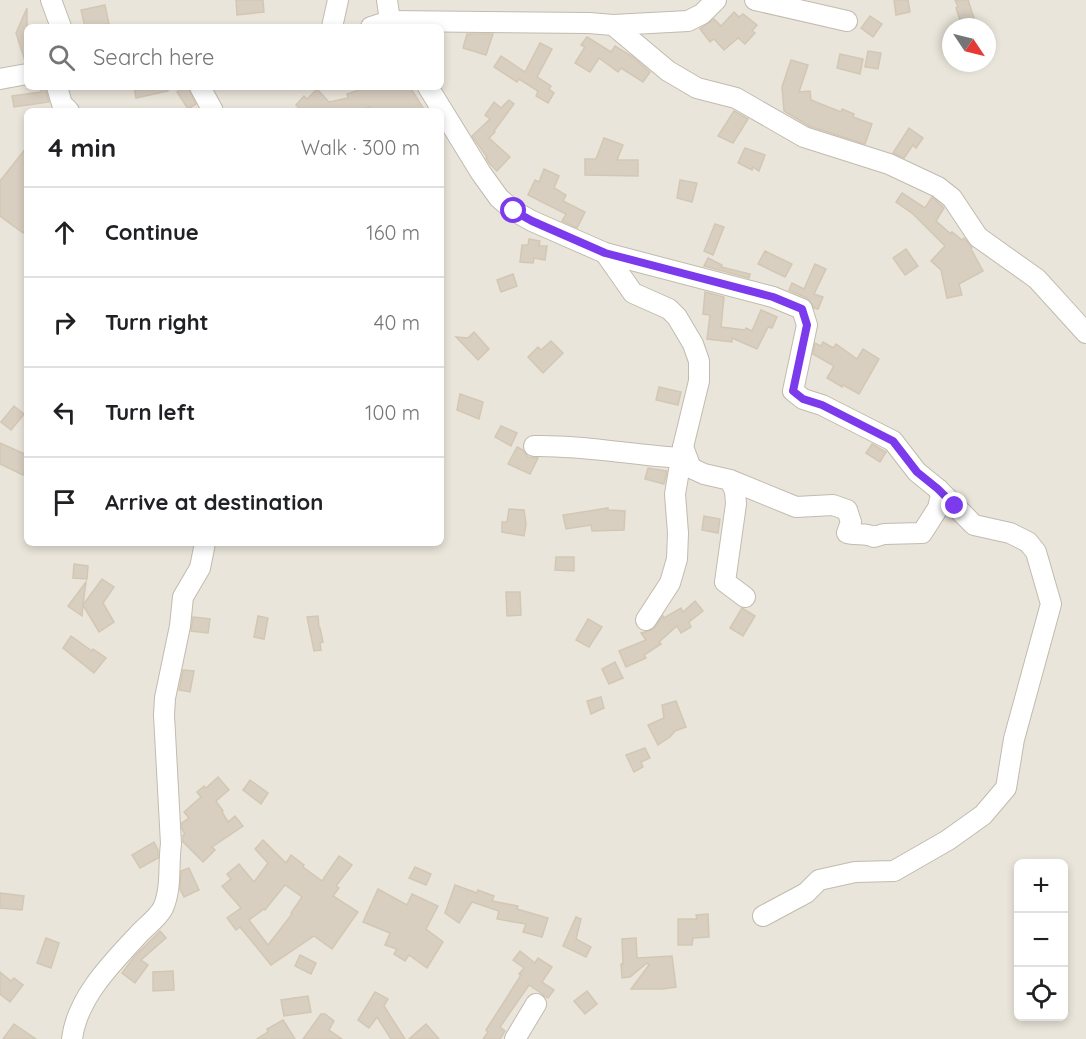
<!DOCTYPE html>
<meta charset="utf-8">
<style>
:root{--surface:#fff;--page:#f6f6f6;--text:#202124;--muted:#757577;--line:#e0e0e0}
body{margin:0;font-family:Quicksand,sans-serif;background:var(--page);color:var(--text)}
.controls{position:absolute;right:18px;bottom:18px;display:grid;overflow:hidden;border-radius:9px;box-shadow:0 3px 9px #0003}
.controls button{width:54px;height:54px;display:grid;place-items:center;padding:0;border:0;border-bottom:2px solid var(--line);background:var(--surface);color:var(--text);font:30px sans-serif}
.compass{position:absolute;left:942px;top:18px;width:54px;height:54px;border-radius:50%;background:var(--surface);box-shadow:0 3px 9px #0003;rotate:125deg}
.stop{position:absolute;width:18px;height:18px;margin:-14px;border:4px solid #7c3aed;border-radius:50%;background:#fff}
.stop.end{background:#7c3aed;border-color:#fff;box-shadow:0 2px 6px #0008}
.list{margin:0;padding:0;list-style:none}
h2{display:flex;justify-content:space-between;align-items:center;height:78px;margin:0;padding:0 24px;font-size:26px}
h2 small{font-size:20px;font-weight:400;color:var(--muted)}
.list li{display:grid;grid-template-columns:39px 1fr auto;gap:18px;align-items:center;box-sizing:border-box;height:90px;padding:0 24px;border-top:2px solid var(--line)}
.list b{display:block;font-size:22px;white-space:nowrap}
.list em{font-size:20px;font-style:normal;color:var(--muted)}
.icon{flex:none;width:33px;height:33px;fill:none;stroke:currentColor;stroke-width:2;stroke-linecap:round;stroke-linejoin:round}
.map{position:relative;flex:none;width:1086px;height:1039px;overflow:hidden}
.search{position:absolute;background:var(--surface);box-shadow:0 3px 9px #0003;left:24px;top:24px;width:420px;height:66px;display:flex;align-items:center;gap:15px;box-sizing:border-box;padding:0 21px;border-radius:9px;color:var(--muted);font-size:22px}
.panel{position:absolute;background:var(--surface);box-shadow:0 3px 9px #0003;left:24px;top:108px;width:420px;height:438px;border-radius:9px}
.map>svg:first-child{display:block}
.residential{fill:#eae5da;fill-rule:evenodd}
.building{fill:#d8cfc1;stroke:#d3c7b4;stroke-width:1.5;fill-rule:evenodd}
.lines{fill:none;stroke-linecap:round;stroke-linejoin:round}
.minor-casing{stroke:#c2bbae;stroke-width:22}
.minor{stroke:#fff;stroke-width:20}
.route{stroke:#7c3aed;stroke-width:8}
</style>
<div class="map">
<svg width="1086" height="1039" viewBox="0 0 1086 1039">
<rect width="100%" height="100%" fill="#f6f3ec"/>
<path class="residential" d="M0,0H1086V1039H0ZM27,27H441V87H27ZM951,27H987V63H951ZM27,111H441V543H27ZM1018,864H1064V1016H1018Z"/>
<g class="building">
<polygon points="236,0 263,0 264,12 237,15"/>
<polygon points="894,0 908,0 910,12 896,15"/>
<polygon points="955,0 968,0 975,21 962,26 956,8 958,7"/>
<polygon points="105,5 109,24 85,27 81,10"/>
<polygon points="27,8 27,60 25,61 16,33"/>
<polygon points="734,12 739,17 743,14 757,25 752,31 755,33 745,44 738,38 724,50 714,39 710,42 700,29 714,19 721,26"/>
<polygon points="870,16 882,24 873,37 861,28"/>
<polygon points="467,34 493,34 486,55 463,48"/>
<polygon points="587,37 611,52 615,46 633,57 650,72 643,82 621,68 618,72 599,58 590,72 575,63 585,47 581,45"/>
<polygon points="540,43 552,49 537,77 551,86 549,89 554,93 548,103 536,96 538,91 519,79 517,82 494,67 501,56 525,72"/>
<polygon points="868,51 881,53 878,69 865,67"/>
<polygon points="840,54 863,59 860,74 837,68"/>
<polygon points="791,60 808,65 799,92 810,91 811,100 841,112 842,109 854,114 853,117 872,124 865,144 809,126 784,111 782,87"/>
<polygon points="41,87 45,87 49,102 14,107 12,96 41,92"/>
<polygon points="134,87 167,87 168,91 136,98"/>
<polygon points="184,87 188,87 196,104 188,109 177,92"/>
<polygon points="368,87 410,87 425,111 371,111 370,107 354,111 302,111 296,105 304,96 307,99 317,89 329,102 348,98 347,94"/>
<polygon points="509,100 514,104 494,131 495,132 489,138 510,157 497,171 490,164 486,158 487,157 472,136 490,119 485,115 494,102 501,108"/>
<polygon points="734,111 748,119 733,143 718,136"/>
<polygon points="909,128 923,138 916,148 913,145 904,158 893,153"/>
<polygon points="604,138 623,145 617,160 638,160 638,176 585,175 585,159 596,159"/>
<polygon points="27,147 27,227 23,233 0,216 0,181"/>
<polygon points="745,148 765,155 759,171 753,167 752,170 738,163"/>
<polygon points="544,169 559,176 554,188 566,195 563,201 585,212 577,228 562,221 566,214 528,195 535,180 539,182"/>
<polygon points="680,180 697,183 692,202 677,198"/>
<polygon points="902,193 925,208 932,197 944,208 936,221 951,234 952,232 962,240 964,238 972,247 971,249 983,271 959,284 962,295 947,298 941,270 931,261 945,246 913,214 896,202"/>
<polygon points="715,224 724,227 713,255 704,251"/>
<polygon points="529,239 540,241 539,246 547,246 545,260 534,258 533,263 520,262 522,245 528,245"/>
<polygon points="906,249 918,266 905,275 893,258"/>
<polygon points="765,251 792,264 785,277 758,264"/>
<polygon points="708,258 722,265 721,267 750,274 749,278 704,266"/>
<polygon points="815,264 826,269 814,294 823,297 818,309 814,308 807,298 789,290 792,283 804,289"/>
<polygon points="513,274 517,286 501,292 497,280"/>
<polygon points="705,292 724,297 721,327 745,330 746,328 752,331 761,310 777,317 772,328 768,327 757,349 732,338 732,342 707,339 710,315 703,314"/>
<polygon points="474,332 489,349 478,360 456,337 468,338"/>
<polygon points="551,341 563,353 543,373 528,357 538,347 541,350"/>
<polygon points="823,342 833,348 836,344 857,359 863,349 879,359 859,394 843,385 842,387 827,378 834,366 813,354 815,343 821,346"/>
<polygon points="659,387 681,392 678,405 656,400"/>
<polygon points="460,394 483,402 479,419 457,410"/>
<polygon points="14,406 24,414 11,430 1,422"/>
<polygon points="501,426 517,433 511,446 495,437"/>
<polygon points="0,443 27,455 27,466 23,475 0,464"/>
<polygon points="872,444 886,452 880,462 866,453"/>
<polygon points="517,447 523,450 528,457 538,458 530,474 508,464"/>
<polygon points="648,468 667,471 664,484 645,479"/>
<polygon points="608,508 608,510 625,511 624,530 592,531 591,525 566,529 563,515"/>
<polygon points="509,509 524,510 526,524 524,536 502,532 502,522 507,522"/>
<polygon points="704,516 720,519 718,533 702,530"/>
<polygon points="556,557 574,557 574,571 555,570"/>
<polygon points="74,564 88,566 87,579 73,578"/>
<polygon points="102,579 114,587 103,603 114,622 99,632 83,605 82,616 68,606 86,582 83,605"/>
<polygon points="506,592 520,592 521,615 507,616"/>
<polygon points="695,601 703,611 689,622 691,627 681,633 677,626 659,642 661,644 644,655 646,658 626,667 619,651 646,640 641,633 652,630 663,616 664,618 681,608 683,612"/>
<polygon points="742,608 755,616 743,636 730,628"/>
<polygon points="258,616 268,618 264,639 254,637"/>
<polygon points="318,616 319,628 320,628 323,642 320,643 321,650 314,651 307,617"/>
<polygon points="193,617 210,619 208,633 191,631"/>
<polygon points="588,619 602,627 589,647 576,640"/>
<polygon points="71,636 92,651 93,649 106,658 94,673 63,648"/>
<polygon points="615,662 623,678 609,684 602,669"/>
<polygon points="183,670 194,671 190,692 179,690"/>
<polygon points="601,697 604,708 591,714 587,701"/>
<polygon points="676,701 686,727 675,731 670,737 658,745 648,725 664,718 662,705"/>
<polygon points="645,748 650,758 641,762 643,767 634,772 626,755"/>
<polygon points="218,777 229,790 216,801 223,811 222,812 228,822 235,816 243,826 212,847 215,850 203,862 183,842 183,835 185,834 182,829 182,823 189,818 184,812 201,797 197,792 204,786 206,788"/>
<polygon points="250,780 268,793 261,804 243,790"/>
<path d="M263,840L286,863L291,855L304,865L303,867L322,881L339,856L352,865L336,886L339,888L333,896L358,912L332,949L314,936L271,965L240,927L236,930L227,918L241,908L222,886L231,879L227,874L239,864L254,882L268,863L255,849ZM285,885L302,897L291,913L292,914L268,945L249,920L264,909L265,910Z"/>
<polygon points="154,842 158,850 158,858 140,868 132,855"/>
<polygon points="415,867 431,874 426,885 409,878"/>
<polygon points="189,868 199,890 184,897 180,889 181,871"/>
<polygon points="455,885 477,893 478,890 494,896 492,901 518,906 517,909 548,918 542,937 523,932 526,924 497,919 499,911 472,902 459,923 445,913"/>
<polygon points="378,889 407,905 412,894 438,906 426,929 443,942 427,968 409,955 405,961 394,954 397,949 385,945 390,933 363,922"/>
<polygon points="0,893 24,896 22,910 0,908"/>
<polygon points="708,914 709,937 693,938 692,945 678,945 678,919 697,919 696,915"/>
<polygon points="576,917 581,919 576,939 591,947 586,957 563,946"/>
<polygon points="160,931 166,938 141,960 148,965 135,983 122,973 134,957"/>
<polygon points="46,938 59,943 51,968 37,963"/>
<polygon points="636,938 637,958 672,956 676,987 663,989 631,989 649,965 647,963 630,977 622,978 621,964 623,964 622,939"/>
<polygon points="520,951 535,963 538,958 552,967 542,982 554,990 548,998 529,985 500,1027 505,1031 500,1039 483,1039 488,1032 486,1030 521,975 519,974 524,968 513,960"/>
<polygon points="300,955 316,963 311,974 295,966"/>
<polygon points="173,971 174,990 153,991 153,972"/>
<polygon points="0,972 11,981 14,978 23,985 10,1002 0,994"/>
<polygon points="587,991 597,1004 585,1014 574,1001"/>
<polygon points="375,992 388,999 384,1006 405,1039 391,1039 377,1017 369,1028 358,1020"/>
<polygon points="308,996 311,1012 284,1016 281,1000"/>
<polygon points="321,1014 325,1014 334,1021 329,1030 342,1039 303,1039"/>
<polygon points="283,1020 295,1039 257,1039 268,1032 267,1029"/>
<polygon points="14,1024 36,1039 3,1039"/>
<polygon points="426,1024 439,1039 409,1039"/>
</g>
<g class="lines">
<g class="minor-casing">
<g id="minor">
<polyline points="51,0 61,27"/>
<polyline points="387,0 390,21"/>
<polyline points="755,0 847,21"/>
<polyline points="613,25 668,71 697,88 736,98 804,137 889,164 938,187 952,198 978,237 1037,279 1086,333"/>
<polyline points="332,27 338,0"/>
<polyline points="371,27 390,21 589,23 613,25 688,21 702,14 716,0"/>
<polyline points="0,79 27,74"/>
<polyline points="57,87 62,104 69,111"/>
<polyline points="200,87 213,111"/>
<polyline points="428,87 481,173 499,198 514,211 532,221 605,253 773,297 802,309 807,325 793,391 803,399 822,405 893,441 917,472 938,489 974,525 1010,533 1028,542 1036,552 1051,604 1014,739 1006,788 983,815 948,840 894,871 855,872 819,880 806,893 763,916"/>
<polyline points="605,253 633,293 669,309 677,317 693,344 699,361 699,381 683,447 675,494 678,533 677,559 670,583 646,620"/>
<path d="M534,446C583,445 632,455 681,458"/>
<path d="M683,447L691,468L704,474L730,480L796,507L833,505L847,510L851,522L847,533C857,536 864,532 874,537L884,534L922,533L938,508L941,495L938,489"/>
<polyline points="730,480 735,491 736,504 725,582 745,597"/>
<path d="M72,1039C77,998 111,964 138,935C145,927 158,918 163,908C172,888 168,865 171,844L164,715L165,698L180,626L183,597L200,568L205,543"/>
<polyline points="515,1039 536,1004"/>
</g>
</g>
<use href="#minor" class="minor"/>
</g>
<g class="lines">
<polyline class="route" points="514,211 532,221 605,253 773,297 802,309 807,325 793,391 803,399 822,405 893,441 917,472 938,489 955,506"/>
</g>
</svg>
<div class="controls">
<button>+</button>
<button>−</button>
<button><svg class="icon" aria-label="locate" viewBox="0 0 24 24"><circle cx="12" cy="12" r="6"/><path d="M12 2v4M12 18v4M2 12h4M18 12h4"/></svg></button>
</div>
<svg class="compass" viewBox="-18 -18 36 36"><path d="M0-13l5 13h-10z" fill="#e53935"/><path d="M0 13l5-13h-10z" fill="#757577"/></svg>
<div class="stop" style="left:514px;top:211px"></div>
<div class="stop end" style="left:955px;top:506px"></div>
<div class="search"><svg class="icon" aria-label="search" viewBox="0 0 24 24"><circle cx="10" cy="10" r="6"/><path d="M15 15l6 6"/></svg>Search here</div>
<section class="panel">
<h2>4 min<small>Walk · 300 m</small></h2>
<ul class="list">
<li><svg class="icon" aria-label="ahead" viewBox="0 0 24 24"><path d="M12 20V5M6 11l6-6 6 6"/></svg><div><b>Continue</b></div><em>160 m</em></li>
<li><svg class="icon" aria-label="right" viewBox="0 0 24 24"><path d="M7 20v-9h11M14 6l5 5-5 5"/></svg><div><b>Turn right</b></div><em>40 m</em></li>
<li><svg class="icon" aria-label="left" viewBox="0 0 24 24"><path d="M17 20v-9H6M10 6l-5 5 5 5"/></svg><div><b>Turn left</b></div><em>100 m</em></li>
<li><svg class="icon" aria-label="arrive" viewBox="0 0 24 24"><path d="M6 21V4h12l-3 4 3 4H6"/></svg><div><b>Arrive at destination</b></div></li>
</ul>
</section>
</div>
